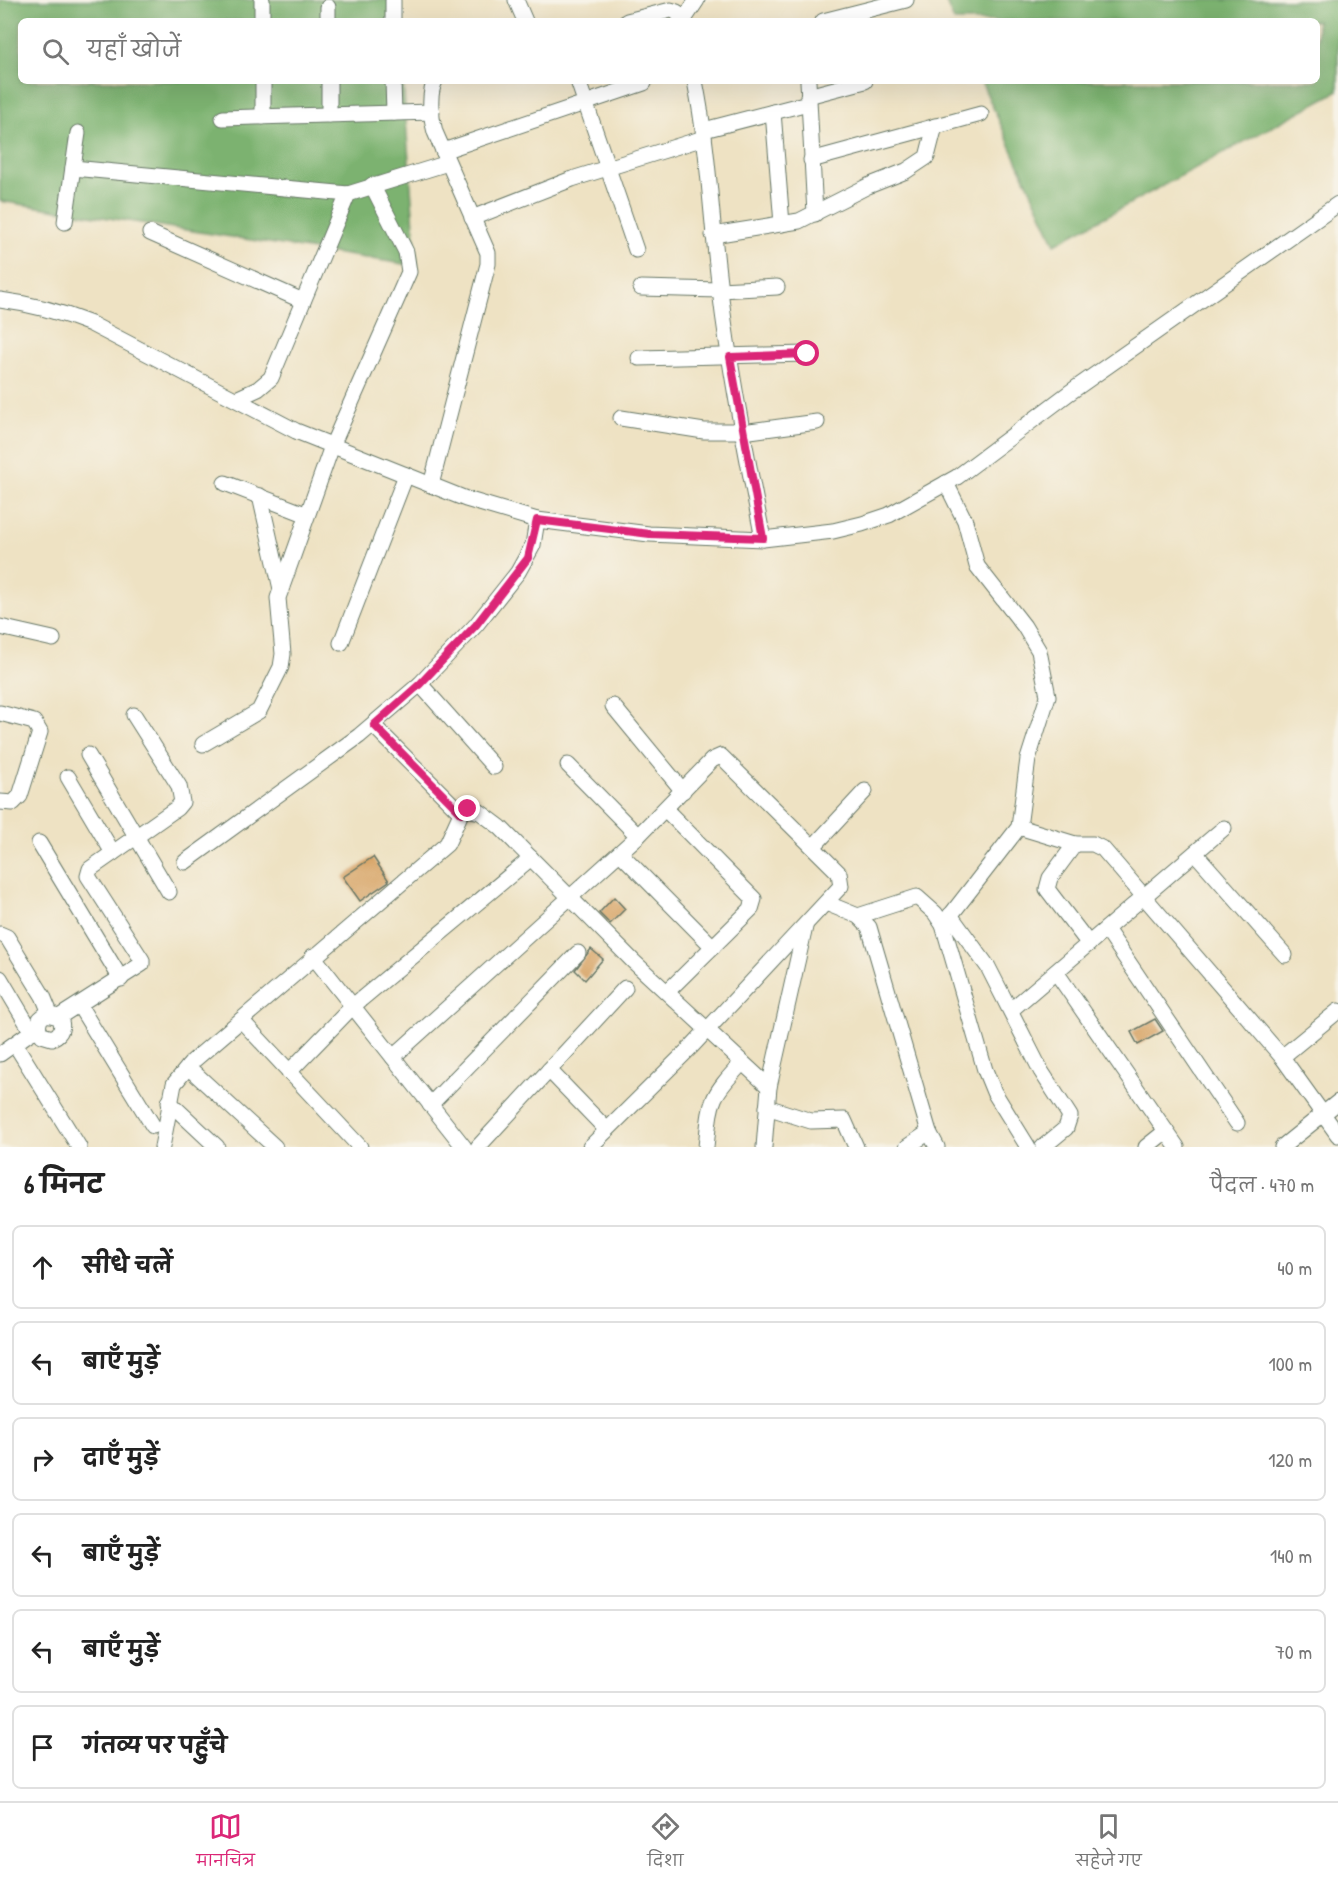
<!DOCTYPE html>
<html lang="hi">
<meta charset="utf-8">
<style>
:root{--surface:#fff;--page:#f2f2f2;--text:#222;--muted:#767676;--line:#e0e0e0;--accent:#db2777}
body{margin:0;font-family:"Patrick Hand","Playpen Sans Deva",sans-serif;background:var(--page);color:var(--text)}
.stop{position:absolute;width:18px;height:18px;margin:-14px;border:4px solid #db2777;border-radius:50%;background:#fff}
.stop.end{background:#db2777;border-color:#fff;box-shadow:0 2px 6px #0008}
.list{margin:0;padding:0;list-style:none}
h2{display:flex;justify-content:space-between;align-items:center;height:78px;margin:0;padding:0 24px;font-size:26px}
h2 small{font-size:20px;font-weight:400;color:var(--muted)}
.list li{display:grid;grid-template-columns:39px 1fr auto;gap:18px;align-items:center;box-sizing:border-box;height:84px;margin:0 12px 12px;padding:0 12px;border:2px solid var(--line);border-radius:9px}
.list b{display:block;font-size:22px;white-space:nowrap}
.list em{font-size:20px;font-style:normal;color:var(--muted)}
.icon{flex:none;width:33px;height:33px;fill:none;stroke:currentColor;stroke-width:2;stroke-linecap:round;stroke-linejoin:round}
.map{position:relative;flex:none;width:1338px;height:1147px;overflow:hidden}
.search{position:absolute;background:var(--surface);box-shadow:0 6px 24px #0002;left:18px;right:18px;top:18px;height:66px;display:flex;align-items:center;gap:15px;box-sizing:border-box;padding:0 21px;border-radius:9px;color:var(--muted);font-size:22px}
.sheet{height:654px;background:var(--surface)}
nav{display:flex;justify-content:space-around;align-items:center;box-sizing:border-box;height:84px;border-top:2px solid var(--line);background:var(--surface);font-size:16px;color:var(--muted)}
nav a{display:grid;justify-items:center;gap:3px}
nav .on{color:var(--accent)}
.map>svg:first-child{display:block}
.forest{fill:#7bb270;stroke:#4d7852;stroke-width:1.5}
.building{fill:#d59f5d}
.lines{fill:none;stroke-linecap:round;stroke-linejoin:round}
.minor-casing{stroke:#677766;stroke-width:17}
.minor{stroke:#fff;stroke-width:15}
.route{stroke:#db2777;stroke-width:8}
</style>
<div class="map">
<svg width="1338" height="1147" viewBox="0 0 1338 1147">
<rect width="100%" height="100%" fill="#f7f3e8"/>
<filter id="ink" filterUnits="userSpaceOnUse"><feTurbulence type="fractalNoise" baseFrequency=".0167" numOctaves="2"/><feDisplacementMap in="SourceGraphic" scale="12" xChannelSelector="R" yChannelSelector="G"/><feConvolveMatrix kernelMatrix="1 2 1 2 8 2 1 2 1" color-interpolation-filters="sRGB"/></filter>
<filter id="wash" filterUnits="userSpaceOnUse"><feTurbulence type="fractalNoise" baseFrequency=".008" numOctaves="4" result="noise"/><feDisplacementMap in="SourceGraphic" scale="24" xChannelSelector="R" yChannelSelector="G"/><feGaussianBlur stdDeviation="1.35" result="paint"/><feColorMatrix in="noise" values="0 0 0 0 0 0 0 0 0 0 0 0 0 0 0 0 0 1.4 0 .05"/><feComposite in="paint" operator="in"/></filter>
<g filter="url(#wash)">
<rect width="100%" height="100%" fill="#eee2c3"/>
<g class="forest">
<polygon points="0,0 397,0 398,21 21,21 21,81 403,81 417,266 0,201"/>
<polygon points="945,0 1338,0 1338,91 1055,244 981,81 1317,81 1317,21 954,21"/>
</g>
<g id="blocks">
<g class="building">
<polygon points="373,857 389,881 360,901 343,877"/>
<polygon points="614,897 625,909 610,924 599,913"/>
<polygon points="591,949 603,959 585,980 575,970"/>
<polygon points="1155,1019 1163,1031 1138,1045 1131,1032"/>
</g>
</g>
</g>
<g filter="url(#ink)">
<use href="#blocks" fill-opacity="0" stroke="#677766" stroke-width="1.5"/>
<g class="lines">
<g class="minor-casing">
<g id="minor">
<polyline points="262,0 262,21"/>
<polyline points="393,0 393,21"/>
<polyline points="516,0 525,21"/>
<polyline points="328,7 328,21"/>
<polyline points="627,21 671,10 677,12 683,21"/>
<polyline points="683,21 697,0"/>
<polyline points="823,21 906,0"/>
<polyline points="263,81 263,117"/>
<polyline points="329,81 329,115"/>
<polyline points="393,81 394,113"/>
<polyline points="578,81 636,250"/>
<path d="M695,81C709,150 711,221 720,290C730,373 747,456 763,539"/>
<polyline points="808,81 815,214"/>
<polyline points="808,96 865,81"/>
<polyline points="773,112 782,224"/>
<polyline points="223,118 432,112"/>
<polyline points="704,130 808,103"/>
<polyline points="443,151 644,83"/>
<polyline points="811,160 981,114"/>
<polyline points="73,168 348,194"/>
<polyline points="472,218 572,179 704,138"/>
<polyline points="65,222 78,133"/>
<polyline points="150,233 303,301"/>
<polyline points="713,235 799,221 868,186 906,171 927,157 935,126"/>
<polyline points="641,288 720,290 777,287"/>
<path d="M0,300C32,304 61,312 91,324L296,431L466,499L537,520L649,534L763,539L833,531L862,524L889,515L957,477L1069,393L1338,204"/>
<polyline points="639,358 807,354"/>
<polyline points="236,399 258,389 271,378 348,194 448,163"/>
<polyline points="621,418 704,431 750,431 817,422"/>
<polyline points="225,483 305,514"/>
<path d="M431,485L488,264V253L435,132C431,117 428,95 435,81"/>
<polyline points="260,496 281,589"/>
<polyline points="0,627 53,639"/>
<polyline points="341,643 406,475"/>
<polyline points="420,684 494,767"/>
<polyline points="613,706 683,791"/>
<polyline points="0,713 34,722 40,732 20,796 13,803 0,802"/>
<polyline points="373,725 461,813"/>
<polyline points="203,744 259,711 281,667 283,654 278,598 332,446 409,272 406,252 372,185"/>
<polyline points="88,755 169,892"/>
<polyline points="568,765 638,836"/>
<polyline points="68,777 113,853"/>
<polyline points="665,809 754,899 751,909 667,992"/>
<polyline points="1019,827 1075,844 1093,844 1103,849 1282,1057 1338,1135"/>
<polyline points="39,843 121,979"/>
<polyline points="1075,844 1050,878 1047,889 1089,944"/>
<polyline points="813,847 865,791"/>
<polyline points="620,853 713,947"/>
<polyline points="1195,853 1285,955"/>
<polyline points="185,862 359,736 420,684 476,625 518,572 533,545 537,520"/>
<polyline points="826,903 858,916 869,927 929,1132 937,1147"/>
<polyline points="950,915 988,967 1041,1071 1070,1116 1066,1128 1043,1147"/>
<polyline points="858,916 917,897 935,913 943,925 985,1070 994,1092 1028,1147"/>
<polyline points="943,925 1019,827 1028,759 1048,696 1039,651 1024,626 977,566 965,521 946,483"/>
<polyline points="1106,929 1237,1123"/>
<polyline points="0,934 7,937 43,996 50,1013"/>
<polyline points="313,956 464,1147"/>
<polyline points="1056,972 1177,1147"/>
<polyline points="0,978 32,1032"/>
<polyline points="79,1005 153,1126"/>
<polyline points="1011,1010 1224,828"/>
<polyline points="59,1017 142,964 142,960 88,876 90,869 177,808 182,802 179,786 134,715"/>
<polyline points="241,1020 360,1147"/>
<polyline points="15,1044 79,1147"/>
<path d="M0,1054L38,1027L40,1019L46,1014L59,1017C64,1026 62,1034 52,1038L42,1035L38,1027"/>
<polyline points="393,1057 638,836 712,760 721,756 839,873 841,886 692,1046 590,1147"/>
<polyline points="1282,1057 1338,1011"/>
<polyline points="188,1067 275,1147"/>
<polyline points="549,1070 607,1130"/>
<polyline points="289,1072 353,1006 531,858"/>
<polyline points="169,1102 217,1147"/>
<polyline points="430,1105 578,953"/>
<polyline points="767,1107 811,1121 844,1120 856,1147"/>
<polyline points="162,1147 174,1084 193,1061 447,844 461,813 468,809 480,812 500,827 634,962 769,1087"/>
<polyline points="478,1147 625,988"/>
<path d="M706,1147C711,1100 709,1098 742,1063"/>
<polyline points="764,1147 769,1087 805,927"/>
<polyline points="907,1147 929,1132"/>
<polyline points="1146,1147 1166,1131"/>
<polyline points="1282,1147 1338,1102"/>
</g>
</g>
<use href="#minor" class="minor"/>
</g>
</g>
<g class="lines" filter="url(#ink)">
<polyline class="route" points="468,809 461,813 374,725 420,684 476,625 528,558 537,520 650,534 763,538 730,357 807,354"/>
</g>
</svg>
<div class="stop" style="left:807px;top:354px"></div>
<div class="stop end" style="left:468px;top:809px"></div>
<div class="search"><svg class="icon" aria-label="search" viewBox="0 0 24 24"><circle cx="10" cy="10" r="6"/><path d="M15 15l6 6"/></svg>यहाँ खोजें</div>
</div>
<section class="sheet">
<h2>6 मिनट<small>पैदल · 470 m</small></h2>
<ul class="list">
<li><svg class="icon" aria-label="ahead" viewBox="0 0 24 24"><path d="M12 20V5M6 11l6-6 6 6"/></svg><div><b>सीधे चलें</b></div><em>40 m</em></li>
<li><svg class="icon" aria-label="left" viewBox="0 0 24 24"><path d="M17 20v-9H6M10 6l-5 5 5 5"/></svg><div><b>बाएँ मुड़ें</b></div><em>100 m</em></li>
<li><svg class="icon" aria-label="right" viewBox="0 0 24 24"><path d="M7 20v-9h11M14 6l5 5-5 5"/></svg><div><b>दाएँ मुड़ें</b></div><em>120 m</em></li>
<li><svg class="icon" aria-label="left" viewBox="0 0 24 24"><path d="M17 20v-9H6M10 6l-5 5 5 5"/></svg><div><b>बाएँ मुड़ें</b></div><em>140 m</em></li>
<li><svg class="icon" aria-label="left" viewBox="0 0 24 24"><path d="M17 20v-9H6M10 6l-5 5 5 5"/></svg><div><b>बाएँ मुड़ें</b></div><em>70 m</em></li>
<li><svg class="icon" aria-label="arrive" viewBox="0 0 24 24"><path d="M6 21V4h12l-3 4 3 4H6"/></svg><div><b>गंतव्य पर पहुँचे</b></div></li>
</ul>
</section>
<nav>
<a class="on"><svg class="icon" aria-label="map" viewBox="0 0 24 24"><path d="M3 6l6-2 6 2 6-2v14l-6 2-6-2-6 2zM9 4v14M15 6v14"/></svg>मानचित्र</a>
<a><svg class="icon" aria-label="directions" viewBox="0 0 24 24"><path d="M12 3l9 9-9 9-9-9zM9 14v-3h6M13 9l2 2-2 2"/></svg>दिशा</a>
<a><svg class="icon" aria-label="saved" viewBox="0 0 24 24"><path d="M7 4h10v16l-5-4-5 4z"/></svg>सहेजे गए</a>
</nav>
